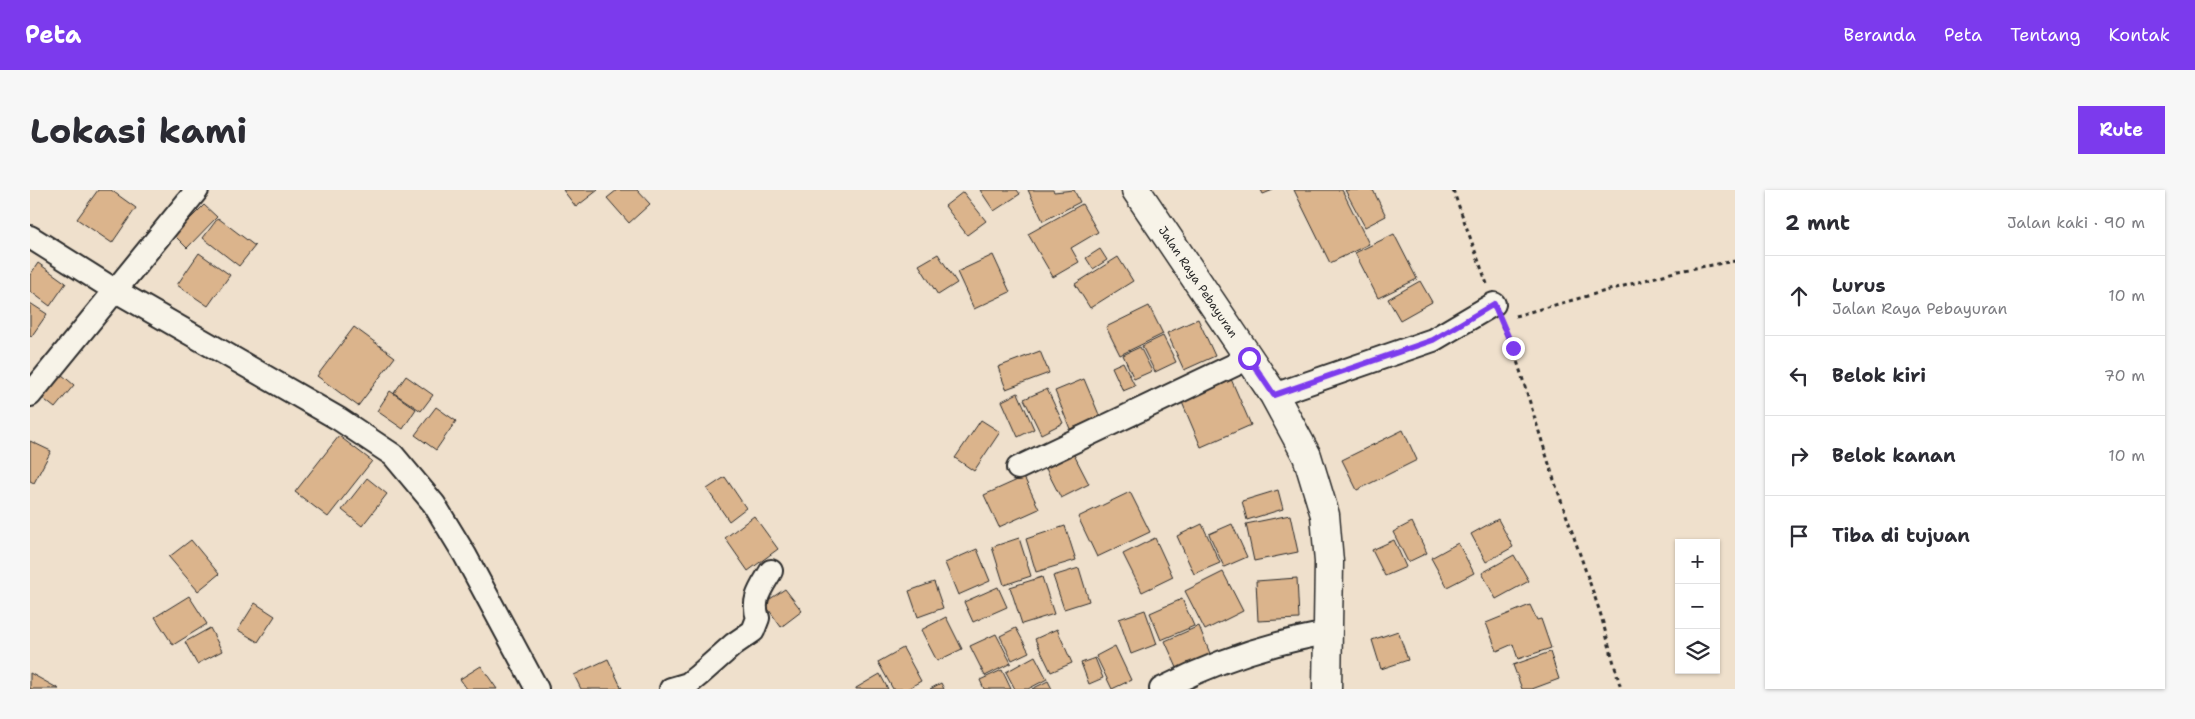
<!DOCTYPE html>
<html lang="id">
<meta charset="utf-8">
<style>
:root{--surface:#fff;--page:#f7f7f7;--text:#2b2b33;--muted:#7c7c81;--line:#e1e1e2;--accent:#7c3aed}
body{margin:0;font-family:"Shantell Sans",sans-serif;background:var(--page);color:var(--text)}
.controls{position:absolute;right:15px;bottom:15px;display:grid;overflow:hidden;border-radius:0px;box-shadow:0 1px 4px #0004}
.controls button{width:45px;height:45px;display:grid;place-items:center;padding:0;border:0;border-bottom:1px solid var(--line);background:var(--surface);color:var(--text);font:25px sans-serif}
.stop{position:absolute;width:15px;height:15px;margin:-11px;border:4px solid #7c3aed;border-radius:50%;background:#fff}
.stop.end{background:#7c3aed;border-color:#fff;box-shadow:0 1px 5px #0008}
.list{margin:0;padding:0;list-style:none}
h2{display:flex;justify-content:space-between;align-items:center;height:65px;margin:0;padding:0 20px;font-size:21px}
h2 small{font-size:16px;font-weight:400;color:var(--muted)}
.list li{display:grid;grid-template-columns:32px 1fr auto;gap:15px;align-items:center;box-sizing:border-box;height:80px;padding:0 20px;border-top:1px solid var(--line)}
.list b{display:block;font-size:19px;white-space:nowrap}
.list p{margin:0;font-size:16px;white-space:nowrap;color:var(--muted)}
.list em{font-size:16px;font-style:normal;color:var(--muted)}
.icon{flex:none;width:28px;height:28px;fill:none;stroke:currentColor;stroke-width:2;stroke-linecap:round;stroke-linejoin:round}
.map{position:relative;flex:none;width:1705px;height:499px;overflow:hidden;border-radius:0px}
header{display:flex;align-items:center;gap:30px;box-sizing:border-box;height:70px;padding:0 25px;background:var(--accent);color:#fff}
header strong{font-size:24px}
nav{display:flex;gap:28px;margin-inline-start:auto;font-size:18px}
.intro{display:flex;align-items:center;justify-content:space-between;box-sizing:border-box;height:120px;padding:0 30px}
h1{margin:0;font-size:35px}
.button{padding:12px 22px;border-radius:0px;background:var(--accent);color:#fff;font-size:18px;font-weight:700}
main{display:flex;gap:30px;padding:0 30px}
aside{flex:1;background:var(--surface);border-radius:0px;box-shadow:0 1px 4px #0004}
.map>svg:first-child{display:block}
.building{fill:#dbb48c;stroke:#2b2b2b}
.lines{fill:none;stroke-linecap:round;stroke-linejoin:round}
.minor-casing{stroke:#2b2b2b;stroke-width:26}
.secondary-casing{stroke:#2b2b2b;stroke-width:31}
.path{stroke:#2b2b2b;stroke-width:3;stroke-dasharray:4 4;stroke-linecap:butt}
.minor{stroke:#f7f3e8;stroke-width:22}
.secondary{stroke:#f7f3e8;stroke-width:28}
.route{stroke:#7c3aed;stroke-width:6}
.labels{text-anchor:middle;stroke-width:4;stroke-linejoin:round;paint-order:stroke}
.street-label{font-size:12px;fill:#2b2b2b;stroke:#f7f3e8}
</style>
<header>
<strong>Peta</strong>
<nav><a>Beranda</a><a>Peta</a><a>Tentang</a><a>Kontak</a></nav>
</header>
<div class="intro"><h1>Lokasi kami</h1><a class="button">Rute</a></div>
<main>
<div class="map">
<svg width="1705" height="499" viewBox="0 0 1705 499">
<rect width="100%" height="100%" fill="#efe0cc"/>
<filter id="ink" filterUnits="userSpaceOnUse"><feTurbulence type="fractalNoise" baseFrequency=".02" numOctaves="2"/><feDisplacementMap in="SourceGraphic" scale="10" xChannelSelector="R" yChannelSelector="G"/><feConvolveMatrix kernelMatrix="1 2 1 2 8 2 1 2 1" color-interpolation-filters="sRGB"/></filter>
<g filter="url(#ink)">
<g class="building">
<polygon points="68,0 81,0 106,18 82,53 47,29"/>
<polygon points="533,0 568,0 546,17"/>
<polygon points="587,0 607,0 620,14 599,33 577,8"/>
<polygon points="950,0 987,0 990,4 964,21"/>
<polygon points="998,0 1023,0 1024,2 1044,0 1050,12 1013,31"/>
<polygon points="1231,0 1243,0 1233,4"/>
<polygon points="1264,0 1312,0 1339,54 1300,73"/>
<polygon points="1315,0 1343,0 1356,26 1335,37"/>
<polygon points="933,2 956,31 937,45 915,16"/>
<polygon points="1052,14 1068,42 1041,58 1049,72 1023,87 998,44"/>
<polygon points="174,15 187,27 157,58 144,45"/>
<polygon points="188,28 225,56 209,76 173,48"/>
<polygon points="1364,44 1387,89 1348,108 1325,63"/>
<polygon points="1070,59 1077,70 1063,79 1056,68"/>
<polygon points="169,63 200,85 178,116 147,95"/>
<polygon points="908,64 927,93 908,105 889,75"/>
<polygon points="963,65 980,102 944,119 927,82"/>
<polygon points="1088,67 1103,91 1060,118 1045,94"/>
<polygon points="8,73 36,93 20,116 0,101 0,85"/>
<polygon points="1390,91 1402,112 1370,130 1358,109"/>
<polygon points="0,113 17,124 1,147 0,146"/>
<polygon points="1119,116 1133,144 1090,165 1076,137"/>
<polygon points="1168,129 1185,166 1154,180 1137,143"/>
<polygon points="324,137 365,167 328,216 287,186"/>
<polygon points="1133,146 1146,172 1125,182 1112,156"/>
<polygon points="1110,157 1122,181 1104,189 1093,165"/>
<polygon points="1010,161 1019,183 976,199 968,177"/>
<polygon points="1093,172 1105,196 1093,201 1082,177"/>
<polygon points="25,179 44,195 25,218 6,203"/>
<polygon points="376,186 403,205 391,221 364,203"/>
<polygon points="1054,189 1070,227 1040,239 1025,201"/>
<polygon points="1201,189 1221,235 1171,257 1151,210"/>
<polygon points="1017,199 1033,233 1011,244 994,209"/>
<polygon points="360,201 386,219 373,239 347,221"/>
<polygon points="988,203 1004,239 988,247 972,211"/>
<polygon points="406,217 426,231 406,260 385,245"/>
<polygon points="951,230 970,242 944,281 925,268"/>
<polygon points="1373,240 1387,270 1327,300 1312,270"/>
<polygon points="309,246 342,271 298,327 265,302"/>
<polygon points="0,251 21,261 4,293 0,291"/>
<polygon points="1041,259 1059,294 1031,308 1013,273"/>
<polygon points="695,287 716,318 699,331 677,299"/>
<polygon points="994,287 1009,319 969,337 954,305"/>
<polygon points="337,288 357,304 332,336 312,320"/>
<polygon points="1248,300 1253,319 1217,330 1212,311"/>
<polygon points="1100,302 1120,342 1067,367 1048,327"/>
<polygon points="1260,325 1268,362 1224,371 1216,334"/>
<polygon points="724,326 748,359 718,381 695,348"/>
<polygon points="1468,329 1483,357 1456,372 1441,344"/>
<polygon points="1382,332 1397,363 1378,372 1363,342"/>
<polygon points="1172,334 1190,373 1164,384 1147,346"/>
<polygon points="1202,334 1217,367 1194,377 1179,344"/>
<polygon points="1035,336 1046,370 1006,382 996,349"/>
<polygon points="989,348 1001,386 974,395 962,357"/>
<polygon points="1125,348 1143,387 1112,402 1093,364"/>
<polygon points="161,350 189,384 168,401 139,367"/>
<polygon points="1364,350 1376,377 1355,386 1342,360"/>
<polygon points="1428,353 1444,383 1417,397 1401,368"/>
<polygon points="947,359 960,391 928,405 915,373"/>
<polygon points="1484,365 1499,391 1466,409 1452,383"/>
<polygon points="1049,378 1059,411 1034,419 1023,386"/>
<polygon points="1193,382 1213,421 1175,440 1155,401"/>
<polygon points="1012,387 1024,424 992,434 980,397"/>
<polygon points="1267,388 1269,429 1228,431 1226,391"/>
<polygon points="904,392 913,418 888,427 879,401"/>
<polygon points="968,397 977,417 943,432 934,412"/>
<polygon points="755,399 772,421 751,437 734,413"/>
<polygon points="159,406 177,434 143,455 125,427"/>
<polygon points="1152,409 1164,436 1131,450 1120,423"/>
<polygon points="225,413 245,426 228,452 208,440"/>
<polygon points="1500,415 1507,430 1511,429 1521,458 1488,469 1483,454 1467,461 1456,433"/>
<polygon points="1115,420 1127,454 1101,464 1089,429"/>
<polygon points="916,427 932,459 907,471 891,440"/>
<polygon points="1169,436 1181,466 1148,480 1135,451"/>
<polygon points="180,438 192,461 167,474 155,452"/>
<polygon points="986,438 999,462 982,470 970,446"/>
<polygon points="1027,439 1042,473 1021,482 1005,449"/>
<polygon points="1368,441 1378,470 1351,479 1342,450"/>
<polygon points="966,444 981,473 955,486 940,456"/>
<polygon points="1085,456 1101,490 1082,499 1066,466"/>
<polygon points="873,458 891,491 877,499 863,499 848,472"/>
<polygon points="1520,462 1529,489 1502,499 1492,499 1483,475"/>
<polygon points="1005,466 1017,489 998,499 985,499 976,482"/>
<polygon points="1065,468 1073,488 1059,494 1051,473"/>
<polygon points="578,469 592,499 551,499 544,485"/>
<polygon points="451,476 467,499 437,499 430,489"/>
<polygon points="972,480 981,499 954,499 950,490"/>
<polygon points="0,483 29,499 0,499"/>
<polygon points="850,484 858,499 826,499 826,498"/>
<polygon points="1018,491 1022,499 1002,499"/>
<polygon points="911,493 914,499 900,499"/>
</g>
<g class="lines">
<g class="minor-casing">
<g id="minor">
<polyline points="0,47 86,101 309,229 363,265 404,314 435,365 507,499"/>
<polyline points="0,205 167,0"/>
<polyline points="1244,205 1403,150 1464,114"/>
<polyline points="988,278 1219,168"/>
<path d="M641,499L658,494L669,485L704,454L723,441L728,428C721,409 732,397 741,381"/>
<path d="M1131,499C1184,472 1239,453 1298,443"/>
</g>
</g>
<g class="secondary-casing">
<polyline id="secondary" points="1106,0 1244,205 1277,266 1295,325 1299,372 1297,499"/>
</g>
<g class="path">
<polyline points="1423,0 1457,94"/>
<polyline points="1485,126 1648,81 1705,71"/>
<polyline points="1472,135 1483,158 1524,290 1570,422 1591,499"/>
</g>
<use href="#minor" class="minor"/>
<use href="#secondary" class="secondary"/>
</g>
</g>
<g class="lines" filter="url(#ink)">
<polyline class="route" points="1219,168 1244,205 1403,150 1464,114 1483,158"/>
</g>
<g class="labels">
<g class="street-label">
<text transform="translate(1168 92) rotate(56)" y="4">Jalan Raya Pebayuran</text>
</g>
</g>
</svg>
<div class="controls">
<button>+</button>
<button>−</button>
<button><svg class="icon" aria-label="layers" viewBox="0 0 24 24"><path d="M12 4l9 5-9 5-9-5zM3 14l9 5 9-5"/></svg></button>
</div>
<div class="stop" style="left:1219px;top:168px"></div>
<div class="stop end" style="left:1483px;top:158px"></div>
</div>
<aside>
<h2>2 mnt<small>Jalan kaki · 90 m</small></h2>
<ul class="list">
<li><svg class="icon" aria-label="ahead" viewBox="0 0 24 24"><path d="M12 20V5M6 11l6-6 6 6"/></svg><div><b>Lurus</b><p>Jalan Raya Pebayuran</p></div><em>10 m</em></li>
<li><svg class="icon" aria-label="left" viewBox="0 0 24 24"><path d="M17 20v-9H6M10 6l-5 5 5 5"/></svg><div><b>Belok kiri</b></div><em>70 m</em></li>
<li><svg class="icon" aria-label="right" viewBox="0 0 24 24"><path d="M7 20v-9h11M14 6l5 5-5 5"/></svg><div><b>Belok kanan</b></div><em>10 m</em></li>
<li><svg class="icon" aria-label="arrive" viewBox="0 0 24 24"><path d="M6 21V4h12l-3 4 3 4H6"/></svg><div><b>Tiba di tujuan</b></div></li>
</ul>
</aside>
</main>
